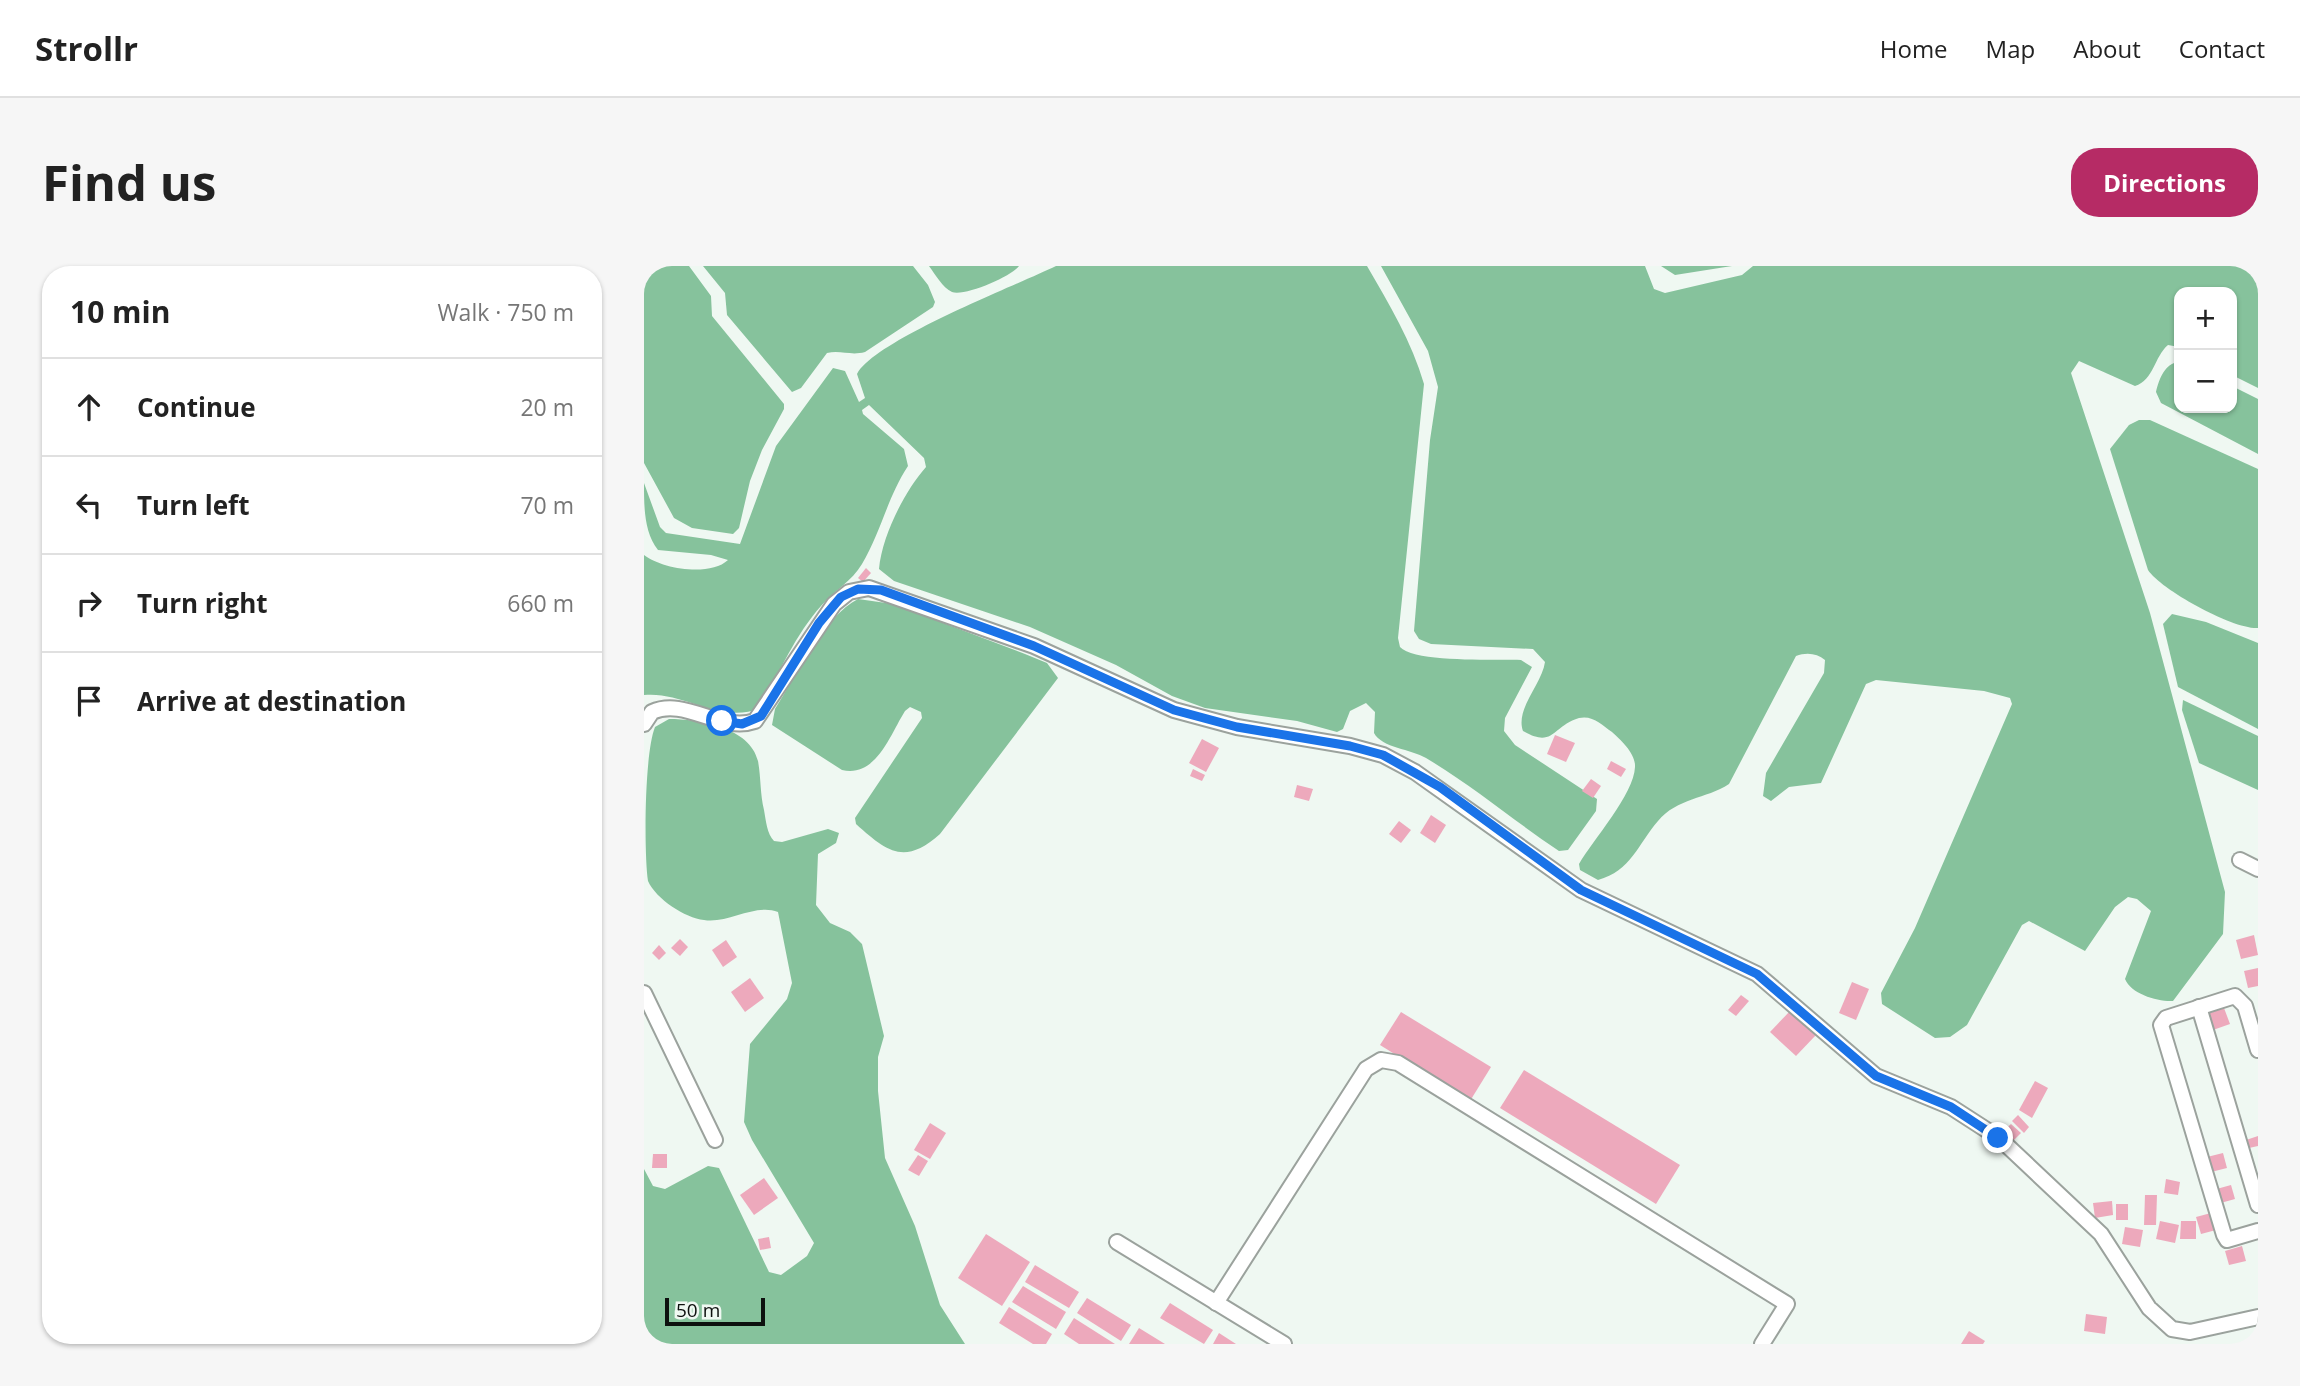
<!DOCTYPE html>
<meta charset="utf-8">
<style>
:root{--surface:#fff;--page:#f6f6f6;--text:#222;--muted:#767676;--line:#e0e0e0;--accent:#b62b65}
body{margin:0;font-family:"Open Sans",sans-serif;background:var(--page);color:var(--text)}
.controls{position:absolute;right:21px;top:21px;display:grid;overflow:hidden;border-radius:14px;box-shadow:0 2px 5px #0004}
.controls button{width:63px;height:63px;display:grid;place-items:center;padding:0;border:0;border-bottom:2px solid var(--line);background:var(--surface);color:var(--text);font:35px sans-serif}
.scale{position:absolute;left:21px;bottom:18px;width:100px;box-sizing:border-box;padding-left:7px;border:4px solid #0e110f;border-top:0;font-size:19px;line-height:24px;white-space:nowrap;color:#0e110f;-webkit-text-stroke:5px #eff8f2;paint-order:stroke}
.stop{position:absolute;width:21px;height:21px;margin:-16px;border:5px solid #1a73e8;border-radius:50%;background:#fff}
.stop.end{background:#1a73e8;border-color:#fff;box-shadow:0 2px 7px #0008}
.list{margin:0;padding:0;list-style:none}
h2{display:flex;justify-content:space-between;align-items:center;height:91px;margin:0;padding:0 28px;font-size:30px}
h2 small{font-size:23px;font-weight:400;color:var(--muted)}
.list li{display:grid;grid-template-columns:46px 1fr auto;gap:21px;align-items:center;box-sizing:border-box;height:98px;padding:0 28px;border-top:2px solid var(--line)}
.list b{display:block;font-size:26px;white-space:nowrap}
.list em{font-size:23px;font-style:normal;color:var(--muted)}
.icon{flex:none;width:38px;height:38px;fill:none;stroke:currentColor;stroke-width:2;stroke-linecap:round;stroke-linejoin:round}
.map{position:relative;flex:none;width:1614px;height:1078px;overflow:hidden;border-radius:28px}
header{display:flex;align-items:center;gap:42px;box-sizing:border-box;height:98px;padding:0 35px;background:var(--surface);border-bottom:2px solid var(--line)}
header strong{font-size:33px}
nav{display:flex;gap:38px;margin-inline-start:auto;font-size:24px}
.intro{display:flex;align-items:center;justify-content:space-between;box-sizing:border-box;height:168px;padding:0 42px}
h1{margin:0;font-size:49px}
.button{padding:18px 32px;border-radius:28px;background:var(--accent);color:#fff;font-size:24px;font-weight:700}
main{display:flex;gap:42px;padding:0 42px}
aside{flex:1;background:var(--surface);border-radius:28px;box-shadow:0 2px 5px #0004}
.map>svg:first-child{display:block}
.water{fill:#86c29c}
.building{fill:#eda9bc}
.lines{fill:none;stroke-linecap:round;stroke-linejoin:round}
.minor-casing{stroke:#9ba29d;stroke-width:18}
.minor{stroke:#fff;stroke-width:14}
.route{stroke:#1a73e8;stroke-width:9}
</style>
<header>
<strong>Strollr</strong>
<nav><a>Home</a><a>Map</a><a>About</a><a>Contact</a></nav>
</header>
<div class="intro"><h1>Find us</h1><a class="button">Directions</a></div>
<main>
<aside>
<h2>10 min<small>Walk · 750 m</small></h2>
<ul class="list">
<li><svg class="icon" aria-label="ahead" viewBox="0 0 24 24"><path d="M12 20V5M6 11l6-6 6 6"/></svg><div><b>Continue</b></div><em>20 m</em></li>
<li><svg class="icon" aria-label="left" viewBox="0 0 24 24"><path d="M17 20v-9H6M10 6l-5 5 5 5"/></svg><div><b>Turn left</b></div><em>70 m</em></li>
<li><svg class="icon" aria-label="right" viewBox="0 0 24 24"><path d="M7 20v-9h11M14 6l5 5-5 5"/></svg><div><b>Turn right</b></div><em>660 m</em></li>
<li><svg class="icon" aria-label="arrive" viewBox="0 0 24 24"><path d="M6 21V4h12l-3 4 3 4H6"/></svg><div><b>Arrive at destination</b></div></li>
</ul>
</aside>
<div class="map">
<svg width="1614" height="1078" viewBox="0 0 1614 1078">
<rect width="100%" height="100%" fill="#eff8f2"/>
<g class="water">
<polygon points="0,0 45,0 67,30 68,50 140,138 140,143 118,184 106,215 95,262 89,268 48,262 30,252 0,197"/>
<path d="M59,0H269L284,19L291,36L289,41L221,86C207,90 197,84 183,87L157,122L148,126L83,49L81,27Z"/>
<path d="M285,0H375C368,10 320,31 308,26C299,22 291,8 285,0Z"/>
<path d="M412,0H723C745,38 768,76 780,118L754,372L756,381C771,397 853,393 877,394L888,401L861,452L860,465L871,479L953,533L952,545L924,584L915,585C870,555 829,520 782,492C767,483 738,482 730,467L731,446L722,437L706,445L699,463L693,466L653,455L561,442L528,430L472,399L386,361L250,315L235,303C238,270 260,226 282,201L280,192L225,139L218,144L219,148L260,183L264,200C244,230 237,266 218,298C208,315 190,325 177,340C151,369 134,409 116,442C77,459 40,425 0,429V289C18,303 66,311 84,294L67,289L14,284C0,266 0,241 0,217L16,261L22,267L96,278L132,180L189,102L201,105L215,136L221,132L213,108C231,74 373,19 412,0Z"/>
<path d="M737,0H1001L1010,23L1021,27L1098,9L1109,0H1614V122L1588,109V26H1535V81L1524,79C1510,91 1510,114 1491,120L1435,95L1427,107L1506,347L1581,626L1579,668L1529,735C1514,736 1487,728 1481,713L1507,645L1493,633L1484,631L1471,641L1441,685L1385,655L1378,659L1323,759L1306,771L1291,772L1238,738L1237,727L1271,662L1368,438L1366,432L1340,425L1232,414L1222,418L1177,517L1145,521L1127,535L1119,530L1122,507L1180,407L1181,394C1173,387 1162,386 1152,390L1085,518C1062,533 1033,532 1014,555C994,578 987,605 954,614L936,604L935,598C949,574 990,528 991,501C992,488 977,474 968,466C958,459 949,449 935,452C908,460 910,483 879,465C871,443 898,418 901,396L889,383L787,378L775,373L770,365L786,174L794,121L784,85Z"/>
<polygon points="1017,0 1088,0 1031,9"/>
<path d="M1535,96V142H1588V120L1614,133V188L1517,137L1512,126C1515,113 1521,97 1535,96Z"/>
<path d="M1495,154H1506L1614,203V362C1590,364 1517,324 1504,304L1466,183L1485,159Z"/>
<path d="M214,333L249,338L381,388L403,397L414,412L296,568C261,599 244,587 212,558L211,552L278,452L277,446L266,441L261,445C246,469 232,512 198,504L128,459L131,443C152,410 180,350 214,333Z"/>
<polygon points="1528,348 1562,356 1614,377 1614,463 1534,421 1519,358"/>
<polygon points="1539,434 1614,470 1614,524 1555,497 1538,444"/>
<path d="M25,453C54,453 106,461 114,495C117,511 116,528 120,544C122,555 123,568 130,575L138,576L184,563L195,567L192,577L174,588L172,639L186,657L206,666L218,678L240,770L234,791V825L241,892L271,960L296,1039L321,1078H0V903L9,920L21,923L64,900L75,902L125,1006L137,1009L163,990L170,977L108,874L100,856L106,778L143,733L148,717L134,646C111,637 84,658 60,654C41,652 12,633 4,615C0,589 0,489 11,461Z"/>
</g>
<g class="building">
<polygon points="222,302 227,307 219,316 214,312"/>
<polygon points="911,469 931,477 922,496 903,488"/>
<polygon points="558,473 575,482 562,506 545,497"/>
<polygon points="967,495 982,503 977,511 963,503"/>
<polygon points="549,503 561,509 558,515 546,510"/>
<polygon points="947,513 957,520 949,532 938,525"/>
<polygon points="653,519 669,523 665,535 650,531"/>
<polygon points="787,549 802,559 791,577 776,567"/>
<polygon points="755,555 767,564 757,577 745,568"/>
<polygon points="1610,669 1614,689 1597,693 1592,674"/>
<polygon points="36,673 44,681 36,690 27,682"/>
<polygon points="82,674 93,691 79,701 68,684"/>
<polygon points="15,679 22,687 15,694 8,687"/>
<polygon points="1614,702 1614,720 1604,722 1600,705"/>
<polygon points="106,712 120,732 101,746 87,726"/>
<polygon points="1208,716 1225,723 1212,754 1195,747"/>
<polygon points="1097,729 1105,735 1092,750 1084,744"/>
<polygon points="1580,742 1586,758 1569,764 1563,748"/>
<polygon points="1146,745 1172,769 1152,790 1126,766"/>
<polygon points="757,746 847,801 826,835 736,779"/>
<polygon points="880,804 1036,899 1012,938 856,842"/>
<polygon points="1391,815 1404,822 1388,852 1375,844"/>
<polygon points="1374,849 1385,861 1380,867 1368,855"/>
<polygon points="286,857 302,867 286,893 270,884"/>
<polygon points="1367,858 1377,867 1367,877 1357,867"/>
<polygon points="1614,870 1614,880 1605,882 1602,874"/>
<polygon points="1579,887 1583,902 1563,907 1559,892"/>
<polygon points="9,888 23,888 23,902 8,902"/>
<polygon points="274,889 284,895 275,910 264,904"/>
<polygon points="120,912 134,932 110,949 96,929"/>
<polygon points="1522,913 1536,916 1534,929 1520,927"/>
<polygon points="1587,919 1591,933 1573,938 1569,924"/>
<polygon points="1501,929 1513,929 1512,959 1500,959"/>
<polygon points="1468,935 1469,949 1451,952 1449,937"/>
<rect x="1472" y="938" width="12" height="16"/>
<polygon points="1567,947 1572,964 1557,968 1552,951"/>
<polygon points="1516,955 1535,959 1531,977 1512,973"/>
<polygon points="1537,955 1552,955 1552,973 1536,973"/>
<polygon points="1481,961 1499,964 1496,981 1478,978"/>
<polygon points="342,968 386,996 358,1040 314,1012"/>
<polygon points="125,971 127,982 116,984 114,973"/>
<polygon points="1598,980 1602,995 1585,999 1581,985"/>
<polygon points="391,999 435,1026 425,1042 381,1016"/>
<polygon points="379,1020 422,1046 412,1063 368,1036"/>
<polygon points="443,1032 487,1059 477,1075 433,1047"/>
<polygon points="526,1037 569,1064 560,1078 516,1052"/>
<polygon points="365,1041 408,1068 402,1078 389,1078 355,1057"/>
<polygon points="1442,1048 1463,1051 1461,1068 1440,1065"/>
<polygon points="430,1052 471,1078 435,1078 420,1068"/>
<polygon points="495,1062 521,1078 485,1078"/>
<polygon points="1325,1065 1341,1075 1339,1078 1317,1078"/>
<polygon points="575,1067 592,1078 569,1078"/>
</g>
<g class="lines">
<g class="minor-casing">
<g id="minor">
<path d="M0,458L8,446C41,431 77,467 111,455L190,338L205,326L225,322L390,380L530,444L593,461L706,480L739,489L771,506L937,624L1113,708L1232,810L1307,841L1355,872L1457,968L1505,1042L1528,1063L1546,1066L1614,1051"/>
<polyline points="1596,594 1614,603"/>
<polyline points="0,727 71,874"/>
<polyline points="1555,741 1614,939"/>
<polyline points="1614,784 1601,740 1591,730 1522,752 1517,759 1580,969 1583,974 1614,965"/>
<polyline points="473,976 640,1078"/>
<polyline points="572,1037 722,803 737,794 754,797 1143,1038 1118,1078"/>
</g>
</g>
<use href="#minor" class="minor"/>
</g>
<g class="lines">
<polyline class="route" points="78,455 98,458 117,450 175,357 197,331 214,323 237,324 390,380 530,444 593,461 706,480 739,489 796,521 937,624 1113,708 1232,810 1307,841 1354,872"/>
</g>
</svg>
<div class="controls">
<button>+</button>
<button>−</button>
</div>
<div class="scale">50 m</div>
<div class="stop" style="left:78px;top:455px"></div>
<div class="stop end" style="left:1354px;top:872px"></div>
</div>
</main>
